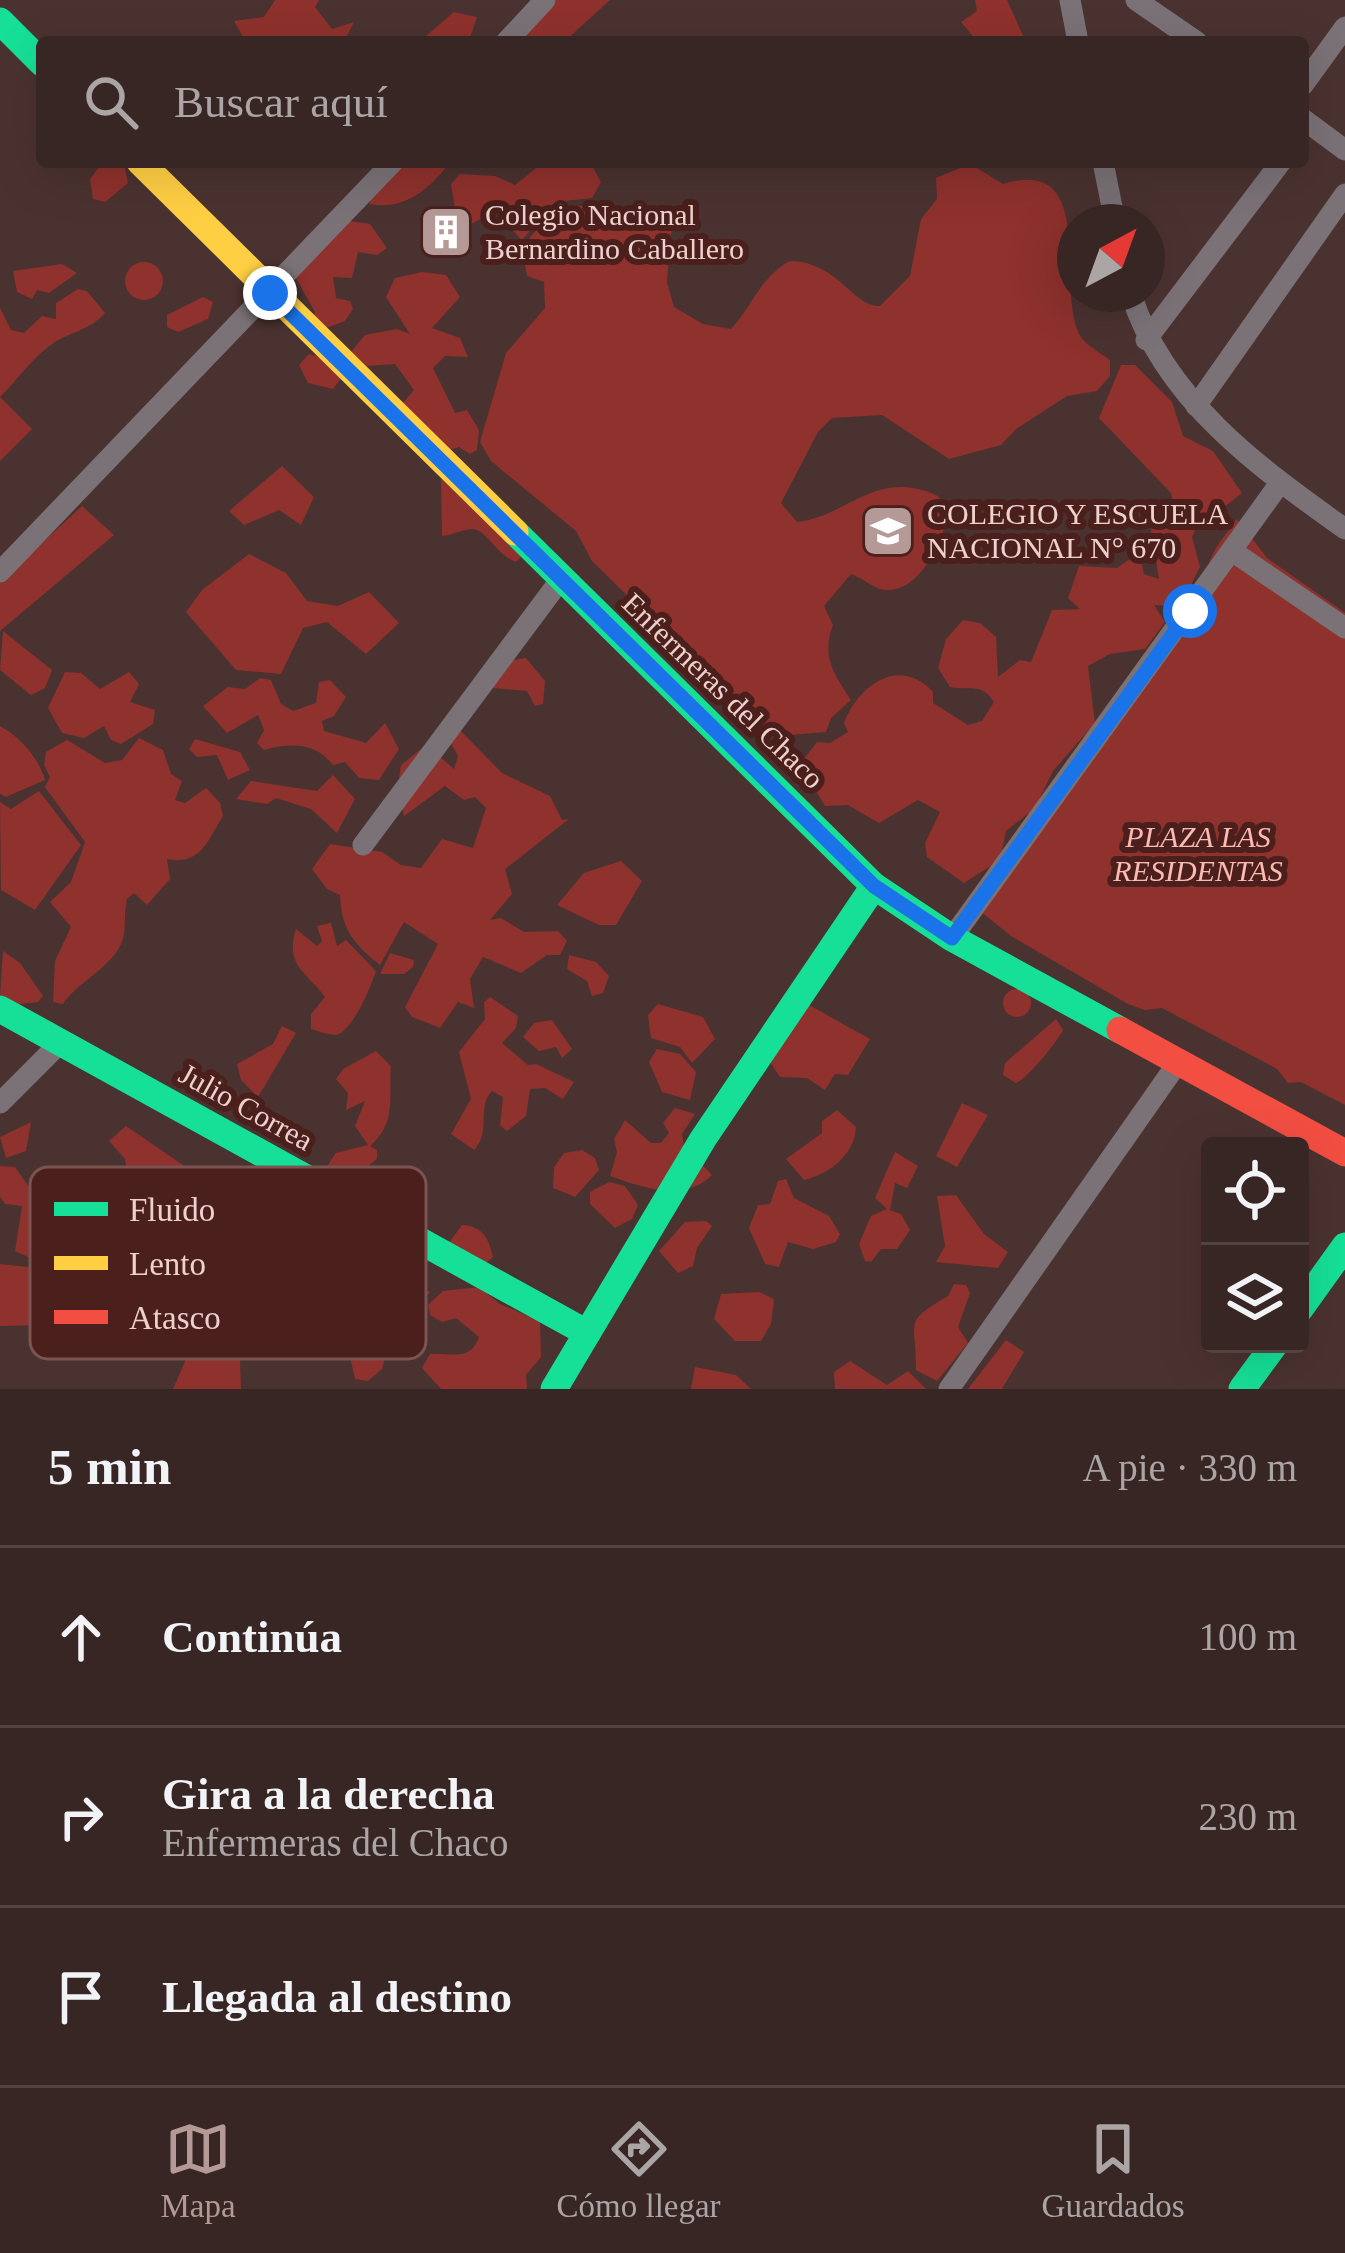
<!DOCTYPE html>
<html lang="es">
<meta charset="utf-8">
<style>
:root{--surface:#382624;--page:#433231;--text:#f1f3f6;--muted:#aba5a6;--line:#524341;--accent:#b49996}
body{margin:0;font-family:Georgia,serif;background:var(--page);color:var(--text)}
.controls{position:absolute;right:36px;bottom:36px;display:grid;overflow:hidden;border-radius:12px;box-shadow:0 12px 48px #0002}
.controls button{width:108px;height:108px;display:grid;place-items:center;padding:0;border:0;border-bottom:3px solid var(--line);background:var(--surface);color:var(--text);font:60px sans-serif}
.compass{position:absolute;left:1057px;top:204px;width:108px;height:108px;border-radius:50%;background:var(--surface);box-shadow:0 12px 48px #0002;rotate:41deg}
.stop{position:absolute;width:36px;height:36px;margin:-27px;border:9px solid #1a73e8;border-radius:50%;background:#fff}
.stop.end{background:#1a73e8;border-color:#fff;box-shadow:0 3px 12px #0008}
.list{margin:0;padding:0;list-style:none}
h2{display:flex;justify-content:space-between;align-items:center;height:156px;margin:0;padding:0 48px;font-size:51px}
h2 small{font-size:39px;font-weight:400;color:var(--muted)}
.list li{display:grid;grid-template-columns:78px 1fr auto;gap:36px;align-items:center;box-sizing:border-box;height:180px;padding:0 48px;border-top:3px solid var(--line)}
.list b{display:block;font-size:45px;white-space:nowrap}
.list p{margin:0;font-size:39px;white-space:nowrap;color:var(--muted)}
.list em{font-size:39px;font-style:normal;color:var(--muted)}
.icon{flex:none;width:66px;height:66px;fill:none;stroke:currentColor;stroke-width:2;stroke-linecap:round;stroke-linejoin:round}
.map{position:relative;flex:none;width:1345px;height:1389px;overflow:hidden}
.search{position:absolute;background:var(--surface);box-shadow:0 12px 48px #0002;left:36px;right:36px;top:36px;height:132px;display:flex;align-items:center;gap:30px;box-sizing:border-box;padding:0 42px;border-radius:12px;color:var(--muted);font-size:45px}
.sheet{height:696px;background:var(--surface)}
nav{display:flex;justify-content:space-around;align-items:center;box-sizing:border-box;height:168px;border-top:3px solid var(--line);background:var(--surface);font-size:33px;color:var(--muted)}
nav a{display:grid;justify-items:center;gap:6px}
nav .on{color:var(--accent)}
.map>svg:first-child{display:block}
.green{fill:#8f312d}
.lines{fill:none;stroke-linecap:round;stroke-linejoin:round}
.street{stroke:#7a7276;stroke-width:21}
.fast{stroke:#16e098;stroke-width:27}
.slow{stroke:#ffcf43;stroke-width:27}
.jam{stroke:#f24e42;stroke-width:27}
.route{stroke:#1a73e8;stroke-width:15}
.labels{text-anchor:middle;stroke-width:12;stroke-linejoin:round;paint-order:stroke}
.poi-label{font-size:30px;fill:#edd1cd;stroke:#4a1f1c;text-anchor:start}
.street-label{font-size:30px;fill:#edd1cd;stroke:#4a1f1c}
.park-label{font-size:30px;font-style:italic;fill:#fdbab2;stroke:#4a1f1c}
.key{fill:#4a1f1c;stroke:#7b5451;stroke-width:3}
.key-label{font-size:33px;fill:#edd1cd}
</style>
<div class="map">
<svg width="1345" height="1389" viewBox="0 0 1345 1389">
<rect width="100%" height="100%" fill="#4a3230"/>
<g class="green">
<polygon points="275,0 319,0 315,7 332,29 354,22 344,42 246,42 234,21 264,17"/>
<polygon points="534,0 610,0 564,42 517,42"/>
<polygon points="975,0 1007,0 1026,42 977,41 961,22 977,11"/>
<polygon points="454,12 477,17 470,38 419,42"/>
<polygon points="103,162 124,164 128,183 105,202 93,199 90,179"/>
<path d="M388,162H450C430,189 404,211 369,204Z"/>
<polygon points="544,162 590,162 601,182 592,198 555,202 522,240 512,230 512,210 504,207 471,224 457,221 451,184 460,174 495,176 515,185"/>
<path d="M970,164L1003,184C1101,154 1053,292 1081,337C1086,345 1102,354 1110,360V376L1097,391L1067,396L1016,429L1001,445L949,459L882,415L832,418L818,432L781,503L797,522C847,517 876,467 938,496L949,512C943,539 921,593 885,590C874,589 863,578 851,574L824,606L833,625C821,655 834,675 851,700L831,718L826,732L764,737L688,676L640,608L592,561L576,531L491,461L480,442L506,353L545,308L544,282L527,276L522,247L557,205L625,208L672,222L667,282L674,307L703,324L731,329C752,307 760,277 790,261C837,261 854,308 880,306L910,276L921,219L937,199L936,178Z"/>
<polygon points="350,221 370,224 387,248 377,255 358,252 352,278 333,277 336,298 350,301 353,309 345,321 326,328 312,322 315,312 293,273"/>
<circle cx="144" cy="281" r="19"/>
<polygon points="62,264 77,273 49,293 37,290 32,299 17,292 13,271"/>
<polygon points="422,272 446,275 460,297 432,328 460,338 468,357 445,356 433,368 455,413 467,410 479,430 477,450 470,454 459,447 443,452 402,404 414,390 395,364 367,366 351,352 365,335 397,329 410,334 386,297 395,278"/>
<path d="M78,289L87,291L105,313C90,330 73,331 55,342C32,357 18,380 0,397L32,429L0,461V308L11,330L24,333L42,316L56,319V303Z"/>
<polygon points="203,297 213,302 208,319 178,332 167,327 167,315"/>
<polygon points="309,354 322,357 342,377 333,389 308,383 299,365"/>
<path d="M1121,365H1135L1172,402L1183,436L1213,451L1242,493L1195,530L1192,537L1200,567L1187,593L1171,606L1154,605L1165,622L1145,649L1110,654L1088,666L1095,723L1053,771L1038,802L1076,750L1100,743L1208,600C1199,565 1217,546 1237,519L1267,558L1345,613V1105L1301,1082L1288,1083L1277,1069L1162,1008L1145,1010L1128,1004L1011,936L975,907C981,871 1023,845 1034,809L1006,831L1000,860L964,883L927,857L925,843L940,812L918,800L879,823L848,805L825,806L800,764L817,742L830,743L848,732L844,723C858,686 899,655 933,692V703L968,725L982,721L994,702C982,682 968,691 950,687L938,668L946,639L963,620L980,623L996,637L998,677L1020,660L1031,662L1052,610L1080,609L1068,598L1079,566L1117,568L1130,559L1141,560L1144,574L1159,579L1151,530L1158,508L1174,506L1171,493L1099,418Z"/>
<polygon points="282,466 314,497 301,525 279,510 244,525 229,511"/>
<path d="M441,478L522,556L516,562C495,554 486,528 471,529C461,530 452,535 442,536Z"/>
<polygon points="82,506 114,535 0,631 0,582"/>
<polygon points="249,554 286,573 307,601 338,606 369,592 399,623 366,654 327,622 303,628 281,674 236,670 186,612 202,590"/>
<polygon points="3,631 52,670 45,688 31,695 0,670"/>
<polygon points="526,658 545,681 543,704 535,706 527,691 492,688 506,661"/>
<polygon points="65,672 81,673 100,689 129,672 139,684 130,702 155,710 153,724 121,744 111,740 104,726 84,738 62,733 48,708"/>
<path d="M260,678L271,680L281,704L293,711L316,703L319,682L330,680L346,697L334,716L322,721L324,731L366,743L385,723L399,749L379,780L359,778L345,762L333,765C315,742 290,743 264,750L257,743L264,730L258,715L227,733L203,706L228,687L245,689Z"/>
<path d="M0,726C21,738 38,757 45,780L6,797L0,794Z"/>
<path d="M456,726L502,773L550,796L562,820L569,819L505,869L512,894L490,920L501,918L524,932L558,931L567,941L560,955H547L521,973L483,957L470,979L474,1008L458,1002L440,1028L412,1017L405,1007L438,944L404,922L380,965C353,944 341,928 340,895L327,889L312,869L330,844L382,852L401,865L421,868L442,839L473,848L486,808L475,797L464,800L445,786L404,816L398,786L401,765L426,745L454,769L458,756L447,736Z"/>
<path d="M139,738L163,750L171,774L182,781L175,800L185,803L206,788L220,803L223,816C208,839 202,866 167,859L170,879L147,905L134,893L127,899C124,912 126,927 123,939C114,967 78,981 63,1004L53,1002L55,961L71,927L50,902L71,882L85,842L45,787L50,777L44,765L46,752L67,740L105,763L122,760Z"/>
<polygon points="195,739 240,752 250,770 228,780 217,755 197,757 189,749"/>
<polygon points="333,775 355,799 337,833 311,809 276,798 267,804 236,799 251,781 317,791"/>
<polygon points="39,791 81,845 35,910 1,890 0,802 11,809"/>
<polygon points="621,861 642,881 616,925 599,925 557,905 584,873"/>
<path d="M331,923L337,946L346,940L376,971C370,989 356,1022 341,1033C334,1038 319,1031 311,1029V1014L325,997C308,973 284,966 296,929L317,946L322,941L317,926Z"/>
<polygon points="3,951 20,963 43,996 38,1002 13,1005 0,997"/>
<polygon points="390,953 414,960 413,967 404,974 380,974"/>
<polygon points="569,955 596,962 609,976 603,993 592,996 587,981 567,969"/>
<circle cx="1017" cy="1003" r="14"/>
<path d="M490,997L518,1016L516,1028L502,1043L528,1065L536,1064L574,1082L563,1099L545,1088L530,1089L526,1116L507,1131L500,1125L503,1097L492,1091C476,1108 492,1131 474,1150L451,1134L471,1099L459,1052L485,1019L484,1002Z"/>
<polygon points="800,1000 870,1039 848,1075 835,1074 825,1090 807,1078 780,1077 768,1059"/>
<polygon points="658,1004 703,1017 715,1039 692,1063 680,1047 651,1038 648,1015"/>
<path d="M1056,1019L1063,1030C1058,1041 1026,1080 1016,1083L1003,1075L1005,1063Z"/>
<polygon points="552,1020 572,1049 562,1058 556,1047 539,1051 523,1037 534,1023"/>
<polygon points="282,1026 296,1033 258,1097 241,1080 237,1064 273,1044"/>
<polygon points="657,1049 680,1054 696,1072 690,1100 662,1092 649,1062"/>
<path d="M376,1051L391,1066C388,1095 398,1122 370,1146L377,1150V1159L359,1173L372,1185L353,1195L348,1178L334,1177L327,1166L336,1153L368,1145L355,1126L365,1101L346,1110L348,1093L336,1079L343,1069Z"/>
<polygon points="962,1103 988,1115 957,1167 936,1156"/>
<path d="M675,1108L695,1114L682,1134L684,1146L712,1175C685,1202 643,1188 610,1176L617,1152L614,1139L625,1120L651,1143H661L669,1133L663,1123Z"/>
<path d="M837,1110L856,1127C855,1154 830,1174 804,1180L786,1159L822,1133V1121Z"/>
<polygon points="31,1122 26,1151 6,1158 0,1137"/>
<polygon points="126,1126 202,1178 160,1231 130,1191 125,1159 109,1141"/>
<polygon points="582,1150 595,1158 599,1170 575,1197 553,1188 554,1167 564,1153"/>
<polygon points="895,1152 918,1166 907,1188 895,1183 890,1210 901,1214 910,1230 897,1249 881,1249 871,1262 865,1261 859,1244 871,1216 887,1209 875,1198"/>
<polygon points="0,1166 15,1167 49,1215 65,1207 79,1220 74,1237 30,1258 15,1251 22,1206 5,1204 0,1197"/>
<polygon points="786,1179 794,1198 829,1216 840,1234 836,1242 813,1249 788,1242 779,1267 765,1264 749,1228 758,1205 770,1204 778,1181"/>
<polygon points="609,1182 625,1186 638,1205 632,1219 615,1228 590,1204 590,1192"/>
<polygon points="956,1195 984,1234 1008,1252 998,1268 936,1262 945,1246 937,1196"/>
<polygon points="706,1221 712,1226 697,1248 693,1266 678,1273 659,1251 685,1222"/>
<path d="M462,1225C483,1226 489,1239 493,1257L477,1271L448,1244Z"/>
<path d="M369,1260L430,1292L412,1312L391,1302L373,1320L367,1311L361,1325L350,1321L349,1331L373,1339L386,1353L382,1369L368,1381L355,1379L350,1357C324,1353 310,1349 293,1327L298,1315L325,1307L340,1293L363,1301Z"/>
<polygon points="0,1264 28,1267 45,1291 65,1305 52,1325 0,1326"/>
<path d="M954,1284L966,1285L970,1293L958,1327L968,1343L937,1381L916,1370C917,1318 901,1324 948,1296Z"/>
<path d="M479,1287L500,1304L540,1321L541,1357L526,1375L527,1389H441L422,1368L430,1354C454,1353 470,1361 479,1337L456,1318L442,1322L430,1315L428,1305L443,1291Z"/>
<polygon points="759,1292 774,1299 771,1324 761,1341 735,1341 714,1319 721,1294"/>
<polygon points="197,1299 234,1300 258,1323 240,1361 241,1389 173,1389 187,1357 169,1341"/>
<polygon points="1006,1340 1024,1352 1002,1389 968,1389"/>
<polygon points="850,1361 887,1385 908,1371 926,1389 835,1389 834,1372"/>
<polygon points="695,1367 736,1375 751,1389 691,1389"/>
</g>
<g class="lines">
<g class="street">
<polyline points="1070,0 1078,42"/>
<polyline points="1136,0 1197,42"/>
<polyline points="506,42 545,0"/>
<polyline points="1303,85 1345,27"/>
<polyline points="1303,119 1345,150"/>
<polyline points="1103,162 1115,222"/>
<path d="M1131,294C1164,399 1258,467 1345,529"/>
<polyline points="1146,340 1281,162"/>
<polyline points="1196,406 1345,194"/>
<polyline points="1235,553 1345,628"/>
<polyline points="0,572 393,162"/>
<polyline points="363,845 561,579"/>
<polyline points="952,938 1280,483"/>
<polyline points="0,1103 60,1043"/>
<polyline points="949,1389 1179,1061"/>
</g>
<g class="fast">
<polyline points="0,21 42,63"/>
<polyline points="515,532 874,886 952,938 1120,1030"/>
<polyline points="0,1009 587,1333"/>
<polyline points="1300,1309 1345,1246"/>
<polyline points="554,1389 703,1139 874,886"/>
<polyline points="1242,1389 1275,1344"/>
</g>
<polyline class="slow" points="140,162 515,532"/>
<polyline class="jam" points="1120,1030 1345,1153"/>
</g>
<g class="lines">
<polyline class="route" points="270,293 874,886 952,938 1190,611"/>
</g>
<defs>
<g id="building-square" transform="scale(2.7)"><rect x="-9" y="-9" width="18" height="18" rx="4" fill="#b49996" stroke="#4a1f1c"/><path d="M-4-6H4V6H1V3H-1V6H-4ZM-2.5-4.3h1.7v1.8h-1.7ZM.8-4.3h1.7v1.8H.8ZM-2.5-1h1.7V.8h-1.7ZM.8-1h1.7V.8H.8Z" fill="#fff"/></g>
<g id="school-square" transform="scale(2.7)"><rect x="-9" y="-9" width="18" height="18" rx="4" fill="#b49996" stroke="#4a1f1c"/><path d="M0-5L7-2L0 1L-7-2ZM-4 1L0 2.5L4 1V4Q0 6-4 4Z" fill="#fff"/></g>
</defs>
<g fill-rule="evenodd">
<use href="#building-square" x="446" y="232"/>
<use href="#school-square" x="888" y="531"/>
</g>
<g class="labels">
<g class="poi-label">
<text x="485" y="225">Colegio Nacional<tspan x="485" dy="34">Bernardino Caballero</tspan></text>
<text x="927" y="524">COLEGIO Y ESCUELA<tspan x="927" dy="34">NACIONAL N° 670</tspan></text>
</g>
<g class="street-label">
<text transform="translate(723 691) rotate(44)" y="10">Enfermeras del Chaco</text>
<text transform="translate(246 1107) rotate(29)" y="10">Julio Correa</text>
</g>
<g class="park-label">
<text x="1198" y="847">PLAZA LAS<tspan x="1198" dy="34">RESIDENTAS</tspan></text>
</g>
</g>
<rect x="30" y="1167" width="396" height="192" rx="18" class="key"/>
<rect x="54" y="1202" width="54" height="14" fill="#16e098"/>
<rect x="54" y="1256" width="54" height="14" fill="#ffcf43"/>
<rect x="54" y="1310" width="54" height="14" fill="#f24e42"/>
<g class="key-label">
<text x="129" y="1221">Fluido</text>
<text x="129" y="1275">Lento</text>
<text x="129" y="1329">Atasco</text>
</g>
</svg>
<div class="controls">
<button><svg class="icon" aria-label="locate" viewBox="0 0 24 24"><circle cx="12" cy="12" r="6"/><path d="M12 2v4M12 18v4M2 12h4M18 12h4"/></svg></button>
<button><svg class="icon" aria-label="layers" viewBox="0 0 24 24"><path d="M12 4l9 5-9 5-9-5zM3 14l9 5 9-5"/></svg></button>
</div>
<svg class="compass" viewBox="-18 -18 36 36"><path d="M0-13l5 13h-10z" fill="#e53935"/><path d="M0 13l5-13h-10z" fill="#aba5a6"/></svg>
<div class="stop" style="left:1190px;top:611px"></div>
<div class="stop end" style="left:270px;top:293px"></div>
<div class="search"><svg class="icon" aria-label="search" viewBox="0 0 24 24"><circle cx="10" cy="10" r="6"/><path d="M15 15l6 6"/></svg>Buscar aquí</div>
</div>
<section class="sheet">
<h2>5 min<small>A pie · 330 m</small></h2>
<ul class="list">
<li><svg class="icon" aria-label="ahead" viewBox="0 0 24 24"><path d="M12 20V5M6 11l6-6 6 6"/></svg><div><b>Continúa</b></div><em>100 m</em></li>
<li><svg class="icon" aria-label="right" viewBox="0 0 24 24"><path d="M7 20v-9h11M14 6l5 5-5 5"/></svg><div><b>Gira a la derecha</b><p>Enfermeras del Chaco</p></div><em>230 m</em></li>
<li><svg class="icon" aria-label="arrive" viewBox="0 0 24 24"><path d="M6 21V4h12l-3 4 3 4H6"/></svg><div><b>Llegada al destino</b></div></li>
</ul>
</section>
<nav>
<a class="on"><svg class="icon" aria-label="map" viewBox="0 0 24 24"><path d="M3 6l6-2 6 2 6-2v14l-6 2-6-2-6 2zM9 4v14M15 6v14"/></svg>Mapa</a>
<a><svg class="icon" aria-label="directions" viewBox="0 0 24 24"><path d="M12 3l9 9-9 9-9-9zM9 14v-3h6M13 9l2 2-2 2"/></svg>Cómo llegar</a>
<a><svg class="icon" aria-label="saved" viewBox="0 0 24 24"><path d="M7 4h10v16l-5-4-5 4z"/></svg>Guardados</a>
</nav>
